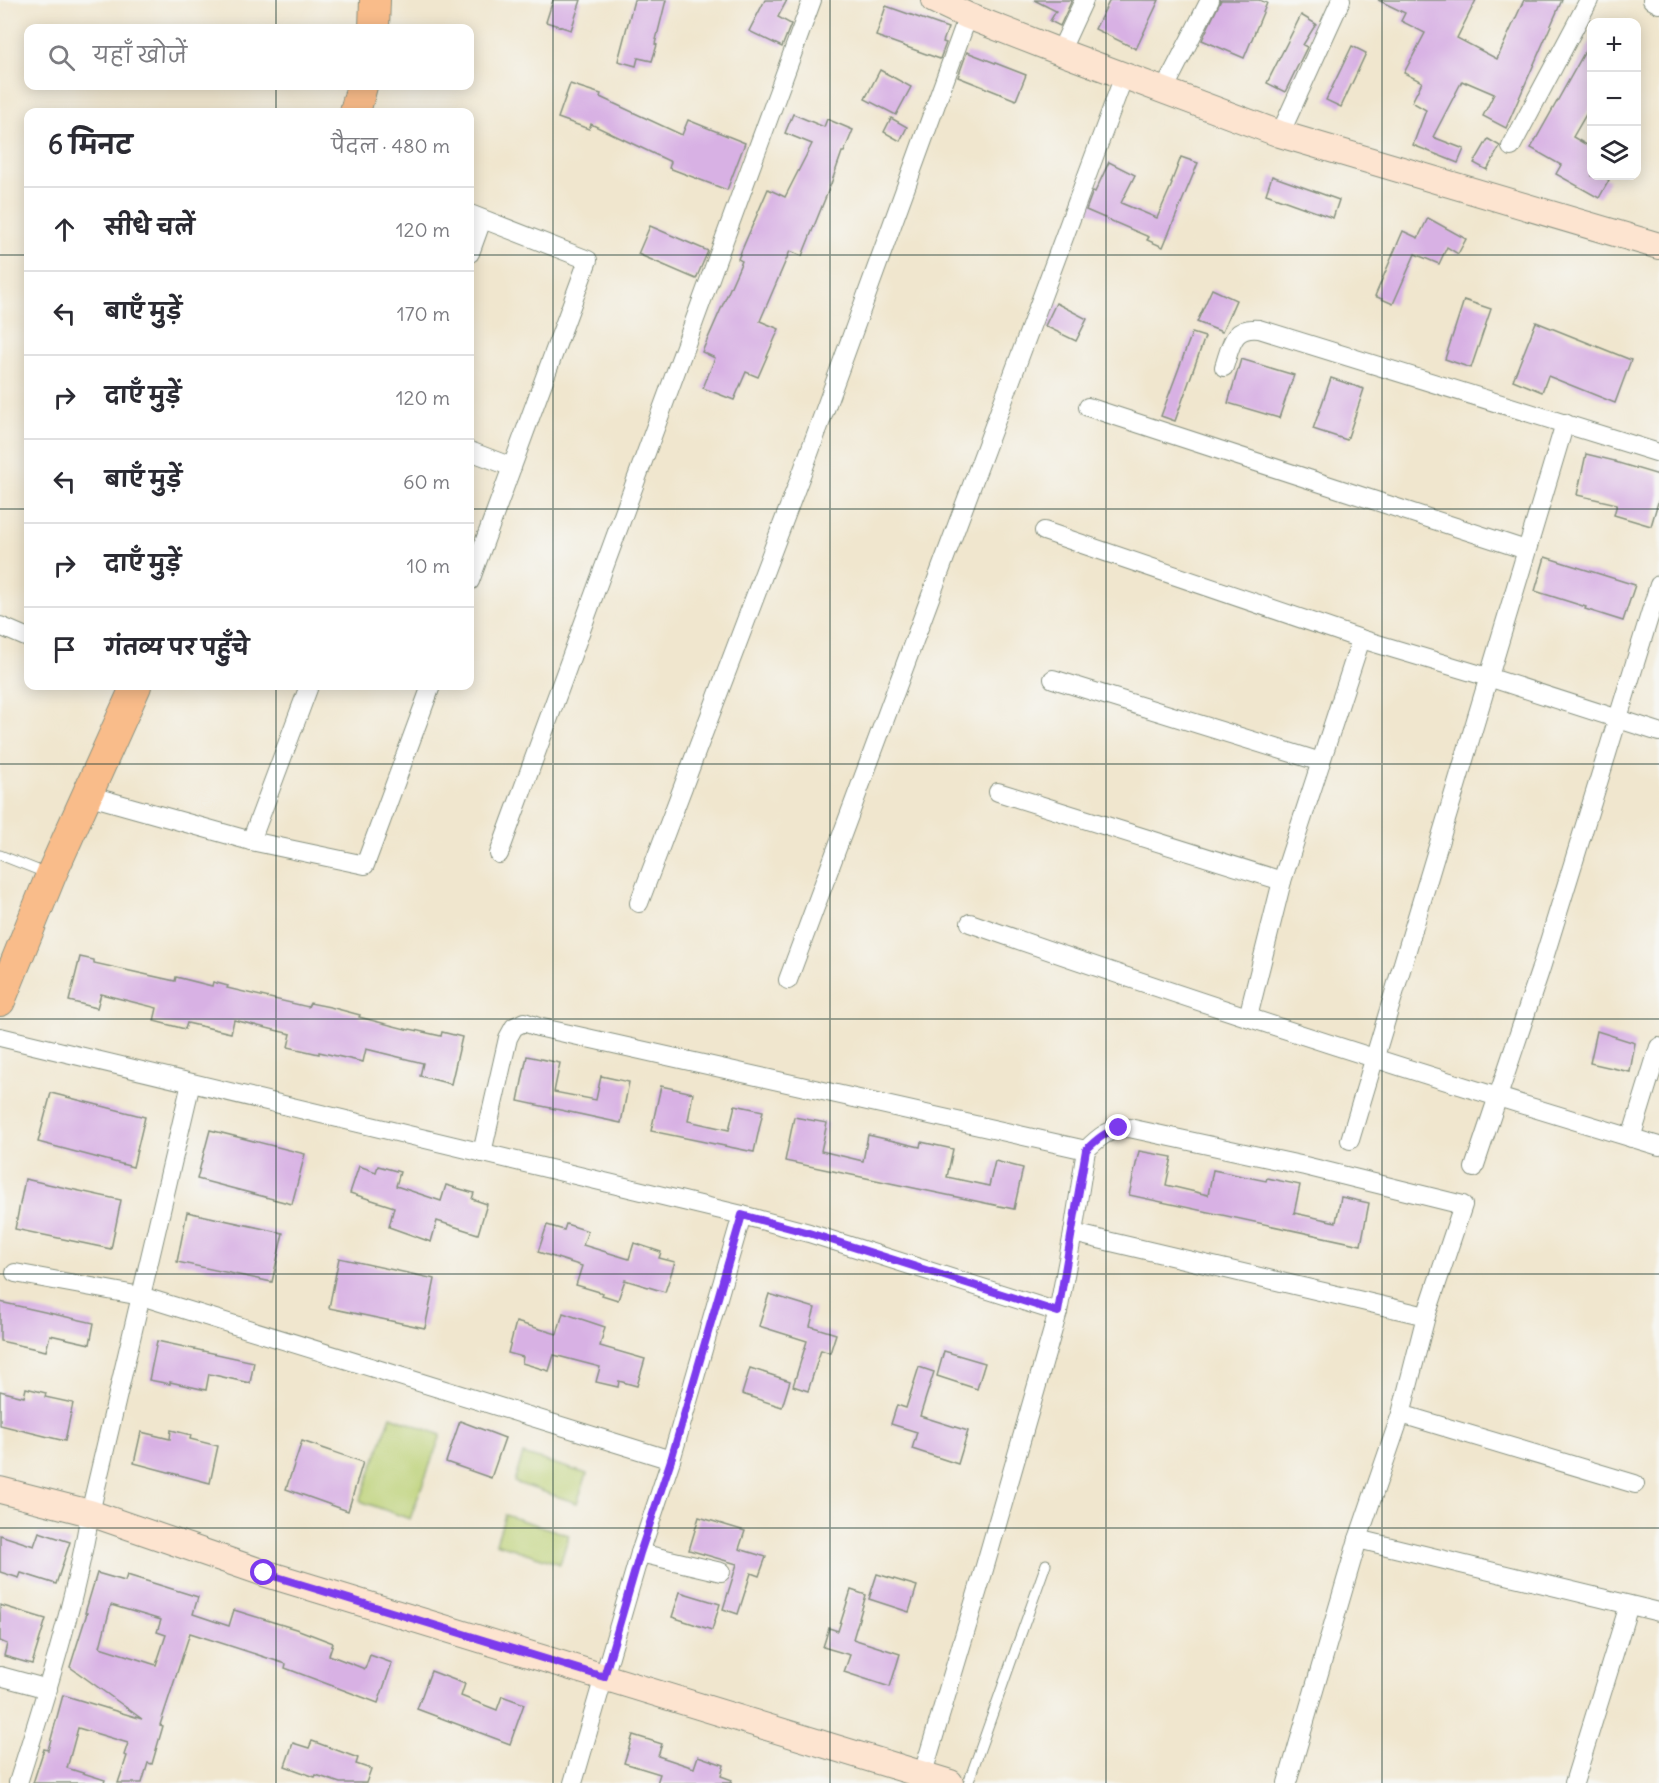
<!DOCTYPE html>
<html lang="hi">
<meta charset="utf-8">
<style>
:root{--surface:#fff;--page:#f7f7f7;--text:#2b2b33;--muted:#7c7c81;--line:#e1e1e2}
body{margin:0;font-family:Delius,"Playpen Sans Deva",sans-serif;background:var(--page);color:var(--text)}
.controls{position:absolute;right:18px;top:18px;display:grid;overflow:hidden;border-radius:12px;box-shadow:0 3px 15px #0003}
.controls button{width:54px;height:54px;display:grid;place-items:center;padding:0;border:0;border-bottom:2px solid var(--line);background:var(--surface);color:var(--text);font:30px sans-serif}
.stop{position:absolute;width:18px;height:18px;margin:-14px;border:4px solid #7c3aed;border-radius:50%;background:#fff}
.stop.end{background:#7c3aed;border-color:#fff;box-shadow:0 2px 6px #0008}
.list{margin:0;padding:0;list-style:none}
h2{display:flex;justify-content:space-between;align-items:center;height:78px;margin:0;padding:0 24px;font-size:26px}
h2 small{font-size:20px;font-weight:400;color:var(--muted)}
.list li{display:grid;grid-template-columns:39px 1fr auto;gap:18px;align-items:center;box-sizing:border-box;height:84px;padding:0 24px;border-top:2px solid var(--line)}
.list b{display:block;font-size:22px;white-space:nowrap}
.list em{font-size:20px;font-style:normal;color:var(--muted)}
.icon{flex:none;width:33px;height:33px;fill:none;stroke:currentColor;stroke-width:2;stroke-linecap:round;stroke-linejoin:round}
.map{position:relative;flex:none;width:1659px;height:1783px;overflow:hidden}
.search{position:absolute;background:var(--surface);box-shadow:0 3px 15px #0003;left:24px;top:24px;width:450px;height:66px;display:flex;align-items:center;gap:15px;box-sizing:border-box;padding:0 21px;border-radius:12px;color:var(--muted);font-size:22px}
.panel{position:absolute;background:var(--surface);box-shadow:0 3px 15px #0003;left:24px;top:108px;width:450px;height:582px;border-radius:12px}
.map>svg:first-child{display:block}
.pitch{fill:#bbd074;stroke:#6d8654;stroke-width:1.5}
.building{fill:#d8b1e4;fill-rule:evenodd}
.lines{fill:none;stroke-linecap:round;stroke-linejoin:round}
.lane-casing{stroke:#889281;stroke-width:11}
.street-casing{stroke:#889281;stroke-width:20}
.secondary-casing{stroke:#889281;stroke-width:28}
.primary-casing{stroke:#889281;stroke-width:32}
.lane{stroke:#fff;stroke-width:9}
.street{stroke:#fff;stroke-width:18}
.secondary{stroke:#fde4d0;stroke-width:26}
.primary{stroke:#f9bc8a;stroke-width:30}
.route{stroke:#7c3aed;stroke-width:8}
.grid{fill:none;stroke:#1f3d34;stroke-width:1.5;stroke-opacity:0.55}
</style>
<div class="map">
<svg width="1659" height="1783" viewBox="0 0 1659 1783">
<rect width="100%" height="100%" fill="#f6f6f2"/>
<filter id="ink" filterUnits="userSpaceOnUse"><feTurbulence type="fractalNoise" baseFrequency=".0167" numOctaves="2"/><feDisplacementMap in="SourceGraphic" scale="12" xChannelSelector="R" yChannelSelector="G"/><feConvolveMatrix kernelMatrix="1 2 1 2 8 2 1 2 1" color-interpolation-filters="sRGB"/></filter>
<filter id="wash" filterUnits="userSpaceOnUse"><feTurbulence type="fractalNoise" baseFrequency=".008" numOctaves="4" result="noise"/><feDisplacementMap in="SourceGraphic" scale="24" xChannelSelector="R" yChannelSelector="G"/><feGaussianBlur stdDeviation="1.35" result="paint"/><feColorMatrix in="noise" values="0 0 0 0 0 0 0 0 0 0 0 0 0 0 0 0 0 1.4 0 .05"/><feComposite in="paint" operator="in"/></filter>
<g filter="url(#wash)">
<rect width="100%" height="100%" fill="#f0e6ce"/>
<g class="pitch">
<polygon points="391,1416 441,1435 410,1519 360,1501"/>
<polygon points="523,1454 587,1474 577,1503 514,1482"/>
<polygon points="505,1515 569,1535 560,1564 496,1543"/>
</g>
<g id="blocks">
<g class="building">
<polygon points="553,0 581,0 571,30 546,22"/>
<polygon points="634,0 666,0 655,44 657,45 652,61 638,58 636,66 618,61"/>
<polygon points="765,0 787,0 778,17 791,24 782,47 749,31"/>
<polygon points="1034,0 1072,0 1060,26 1050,21 1056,11"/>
<polygon points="1110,0 1159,0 1136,49 1095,29"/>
<polygon points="1221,0 1259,0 1267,3 1244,58 1202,40"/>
<polygon points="1378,0 1476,0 1457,38 1497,59 1524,0 1562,0 1506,128 1483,116 1494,94 1466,82 1466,83 1462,81 1433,137 1464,149 1458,163 1413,145 1426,110 1412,102 1422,82 1404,73 1425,33 1401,21 1405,13"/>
<polygon points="886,6 948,28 943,42 946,43 940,59 876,36"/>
<polygon points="1301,15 1316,24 1303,45 1307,47 1285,92 1267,83"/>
<polygon points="1592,39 1592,104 1573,137 1592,148 1592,176 1601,176 1609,180 1599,198 1556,174 1561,165 1531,148"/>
<polygon points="1352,46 1366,53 1341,107 1326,100"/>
<polygon points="967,52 1026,75 1016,100 958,77"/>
<polygon points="880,70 911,87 896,115 865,99"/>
<polygon points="570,84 601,94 600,97 682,135 688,120 745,143 727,190 669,168 671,162 591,124 589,129 558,118"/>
<polygon points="793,114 824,127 827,119 853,130 844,152 842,152 831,184 802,256 790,251 760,321 779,329 758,377 746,372 734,400 703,388 715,358 702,352 742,261 738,259 768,189 785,197 812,144 785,133"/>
<polygon points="891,118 907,127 900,141 884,132"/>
<polygon points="1488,139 1500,146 1487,170 1474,163"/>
<polygon points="1181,157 1198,163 1163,247 1147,240 1149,237 1086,210 1093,191 1095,192 1109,162 1135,175 1121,203 1157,218 1172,184 1171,183"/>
<polygon points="1272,176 1339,200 1333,218 1266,194"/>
<polygon points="1428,218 1466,239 1458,254 1447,247 1439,264 1415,254 1393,304 1375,296 1403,231 1418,238"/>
<polygon points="650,226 708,251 696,279 638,254"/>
<polygon points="1212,289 1236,300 1222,332 1197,322"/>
<polygon points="1464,300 1491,309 1471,368 1445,359"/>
<polygon points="1056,303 1087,319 1076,341 1045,326"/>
<polygon points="1536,322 1631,360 1615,403 1548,376 1542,392 1513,380"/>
<polygon points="1192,333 1205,337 1175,421 1161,416"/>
<polygon points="1241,359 1294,375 1279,418 1228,403"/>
<polygon points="1331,378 1364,389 1347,440 1313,429"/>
<polygon points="1586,454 1615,461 1615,462 1659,475 1659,499 1651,526 1614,515 1617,504 1577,495"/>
<polygon points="1545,557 1635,585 1623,621 1585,609 1586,607 1535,591"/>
<polygon points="80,957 94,960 94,963 175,981 176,977 212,986 213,982 228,986 227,988 308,1007 310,1003 330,1007 360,1015 359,1017 409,1030 410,1029 441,1036 442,1032 462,1037 451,1084 420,1076 423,1063 366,1049 363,1062 319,1052 319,1054 288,1047 291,1034 234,1020 231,1033 187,1023 185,1029 154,1021 157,1008 101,994 97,1008 69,1001"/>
<polygon points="1597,1031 1635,1043 1630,1072 1590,1063"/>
<polygon points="527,1056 560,1063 554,1092 596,1100 601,1076 629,1082 621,1123 518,1101"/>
<polygon points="661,1086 693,1093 688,1121 729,1130 735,1105 763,1111 754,1152 651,1131"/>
<polygon points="51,1093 145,1117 133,1167 38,1142"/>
<polygon points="794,1117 827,1123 821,1151 863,1161 868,1135 920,1147 921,1142 953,1149 947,1177 989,1186 995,1161 1023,1168 1014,1209 785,1161"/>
<polygon points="210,1130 305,1154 292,1204 197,1179"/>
<polygon points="1139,1151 1172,1157 1166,1185 1208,1195 1213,1170 1266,1181 1267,1178 1300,1185 1294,1213 1336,1222 1341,1197 1369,1203 1361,1245 1129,1195"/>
<polygon points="359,1166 376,1172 378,1166 400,1172 396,1186 441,1201 446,1185 474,1193 472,1199 487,1204 478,1234 437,1221 431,1242 389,1227 394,1207 350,1193"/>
<polygon points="25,1179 121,1200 111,1249 15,1229"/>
<polygon points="187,1212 283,1233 272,1282 177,1262"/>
<polygon points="566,1224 588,1231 583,1245 629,1259 634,1243 661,1252 659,1258 675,1262 665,1292 625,1280 618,1300 602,1295 603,1293 576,1285 582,1266 538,1252 547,1225 564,1230"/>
<polygon points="339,1258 435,1279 425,1328 329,1308"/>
<polygon points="769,1294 815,1308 810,1326 836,1334 830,1353 821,1350 808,1391 793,1386 807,1341 759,1326"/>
<polygon points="0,1302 94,1323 90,1344 50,1335 46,1351 0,1341"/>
<polygon points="563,1313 605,1327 600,1346 645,1359 637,1386 619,1381 618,1387 596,1382 600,1367 554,1355 549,1371 522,1363 523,1357 508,1353 516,1322 557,1334"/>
<polygon points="157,1341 254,1362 250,1383 209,1374 206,1390 170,1382 170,1384 149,1380"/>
<polygon points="944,1351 985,1363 977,1389 937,1376"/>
<polygon points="919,1367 934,1372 920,1416 968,1431 958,1464 912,1449 917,1432 891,1424 897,1405 906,1408"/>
<polygon points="750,1368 790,1381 782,1407 742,1394"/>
<polygon points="26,1388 46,1393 45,1397 73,1403 65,1441 0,1425 0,1391 24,1397"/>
<polygon points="460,1421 505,1438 491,1478 446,1462"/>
<polygon points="171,1430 191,1435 190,1439 218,1446 210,1483 134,1463 141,1432 170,1439"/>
<polygon points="302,1441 363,1462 348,1511 286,1489"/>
<polygon points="699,1517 745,1531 739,1549 766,1557 759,1576 751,1573 738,1614 723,1609 737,1564 689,1550"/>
<polygon points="39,1532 70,1542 56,1584 21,1573 19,1578 0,1572 0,1535 34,1546"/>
<path d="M97,1573L125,1581L127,1575L198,1597L193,1614L229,1626L234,1610L299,1630L333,1643L329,1655L365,1669L370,1655L392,1663L378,1703L285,1668L286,1664L190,1633L160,1725L163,1726L152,1764L148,1763L142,1783H118L127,1756L124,1755L128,1743L78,1728L67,1768L105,1780L104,1783H33L44,1749L48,1750L63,1695L142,1719L70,1667L87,1613H85ZM111,1605L161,1620L157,1632L166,1635L156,1665L100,1647Z"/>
<polygon points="877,1574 917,1586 909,1612 869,1599"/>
<polygon points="851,1590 866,1595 853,1639 900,1654 890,1687 844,1672 850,1655 823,1647 829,1628 838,1631"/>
<polygon points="680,1592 720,1604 712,1630 672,1617"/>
<polygon points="0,1605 46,1619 32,1664 4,1656 7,1644 0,1641"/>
<polygon points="431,1671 465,1684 461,1696 497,1710 502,1696 524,1704 510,1744 417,1709"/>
<polygon points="633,1735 662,1744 658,1756 694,1768 698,1756 724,1765 721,1776 732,1780 731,1783 657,1783 660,1774 624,1763"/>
<polygon points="312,1741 358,1758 356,1764 371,1769 366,1783 340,1783 316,1775 315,1777 285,1766 293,1743 309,1748"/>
</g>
</g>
</g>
<g filter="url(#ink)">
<use href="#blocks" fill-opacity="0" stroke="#889281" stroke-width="1.5"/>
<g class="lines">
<g class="lane-casing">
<g id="lane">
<polyline points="0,855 48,874"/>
<polyline points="968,1783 1046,1564"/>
</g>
</g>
<g class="street-casing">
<g id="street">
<polyline points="1652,0 1659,4"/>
<polyline points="1060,52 1084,0"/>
<polyline points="1164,90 1210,0"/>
<polyline points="1280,134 1341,0"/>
<polyline points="1511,147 1589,0"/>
<polyline points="470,214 588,260 470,581"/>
<polyline points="470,253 482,220"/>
<path d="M1224,367C1231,346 1232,326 1259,329L1659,453"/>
<polyline points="1088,407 1526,550"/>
<polyline points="470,451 512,467"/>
<polyline points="1044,531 1361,639 1488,677 1659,732"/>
<polyline points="0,626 28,638"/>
<polyline points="1053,679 1321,762"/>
<polyline points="998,792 1282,881"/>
<polyline points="87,795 251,841 365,865 431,686"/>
<polyline points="251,841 309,686"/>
<polyline points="499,854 812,0"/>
<polyline points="639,903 803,470 968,16"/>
<path d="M970,923C1198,1003 1428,1077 1659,1146"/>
<polyline points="788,980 1124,76"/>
<polyline points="1248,1017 1282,881 1361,639"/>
<polyline points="0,1037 742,1215 809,1233 1058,1312"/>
<polyline points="1631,1138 1659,1047"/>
<polyline points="1350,1140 1565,423"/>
<path d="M482,1153L508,1038L514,1027L524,1022L538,1027L1086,1150L1073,1233L1426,1316L1463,1205L1305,1166L1129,1128C1109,1128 1099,1137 1086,1150"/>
<polyline points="1474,1168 1540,971 1659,585"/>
<polyline points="15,1273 141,1296 671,1460"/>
<polyline points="1401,1414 1635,1484"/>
<polyline points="1358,1539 1659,1612"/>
<polyline points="640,1553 721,1572"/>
<polyline points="0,1676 48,1689"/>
<path d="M18,1783C46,1694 75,1604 90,1513L191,1083"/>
<polyline points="573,1783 640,1553 671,1460 742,1215"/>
<polyline points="920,1783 983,1573 1058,1312 1073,1233"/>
<polyline points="1287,1783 1358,1539 1401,1414 1426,1316"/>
<polyline points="1574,1783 1629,1605"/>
</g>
</g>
<g class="secondary-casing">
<g id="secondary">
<polyline points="934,0 968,16 1050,48 1280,134 1659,246"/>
<polyline points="0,1490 90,1513 264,1573 950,1783"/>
</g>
</g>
<g class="primary-casing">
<g id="primary">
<polyline points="374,28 375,0"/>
<polyline points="355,112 362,86"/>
<polyline points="0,1001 51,875 136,686"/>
</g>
</g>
<use href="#lane" class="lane"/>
<use href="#street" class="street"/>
<use href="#secondary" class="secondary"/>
<use href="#primary" class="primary"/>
</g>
</g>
<g class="lines" filter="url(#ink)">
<path class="route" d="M264,1573L604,1677L640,1553L671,1460L742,1215L809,1233L1058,1312L1086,1150C1096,1140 1105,1132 1119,1128"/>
</g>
<path class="grid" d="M276,0V28M553,0V1783M830,0V1783M1106,0V1783M1382,0V1783M276,86V112M0,255H28M470,255H1659M0,509H28M470,509H1659M276,686V1783M0,764H1659M0,1019H1659M0,1274H1659M0,1528H1659"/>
</svg>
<div class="controls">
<button>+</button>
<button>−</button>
<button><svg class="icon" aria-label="layers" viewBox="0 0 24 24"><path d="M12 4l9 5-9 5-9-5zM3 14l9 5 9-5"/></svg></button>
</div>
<div class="stop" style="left:264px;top:1573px"></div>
<div class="stop end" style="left:1119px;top:1128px"></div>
<div class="search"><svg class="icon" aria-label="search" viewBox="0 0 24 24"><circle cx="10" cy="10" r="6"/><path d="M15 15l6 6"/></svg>यहाँ खोजें</div>
<section class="panel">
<h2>6 मिनट<small>पैदल · 480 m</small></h2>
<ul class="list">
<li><svg class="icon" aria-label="ahead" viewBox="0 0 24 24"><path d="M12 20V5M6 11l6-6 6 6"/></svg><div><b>सीधे चलें</b></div><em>120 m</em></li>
<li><svg class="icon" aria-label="left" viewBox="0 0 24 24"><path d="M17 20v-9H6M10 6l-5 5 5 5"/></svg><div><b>बाएँ मुड़ें</b></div><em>170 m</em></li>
<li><svg class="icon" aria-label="right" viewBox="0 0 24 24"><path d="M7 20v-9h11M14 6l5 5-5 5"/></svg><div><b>दाएँ मुड़ें</b></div><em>120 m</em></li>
<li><svg class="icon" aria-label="left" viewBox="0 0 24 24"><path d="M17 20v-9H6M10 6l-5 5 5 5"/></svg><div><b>बाएँ मुड़ें</b></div><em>60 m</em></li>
<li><svg class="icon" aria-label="right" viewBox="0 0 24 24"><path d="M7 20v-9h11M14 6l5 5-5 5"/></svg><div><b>दाएँ मुड़ें</b></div><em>10 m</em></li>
<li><svg class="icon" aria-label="arrive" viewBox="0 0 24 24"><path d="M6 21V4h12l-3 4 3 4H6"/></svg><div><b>गंतव्य पर पहुँचे</b></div></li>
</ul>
</section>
</div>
